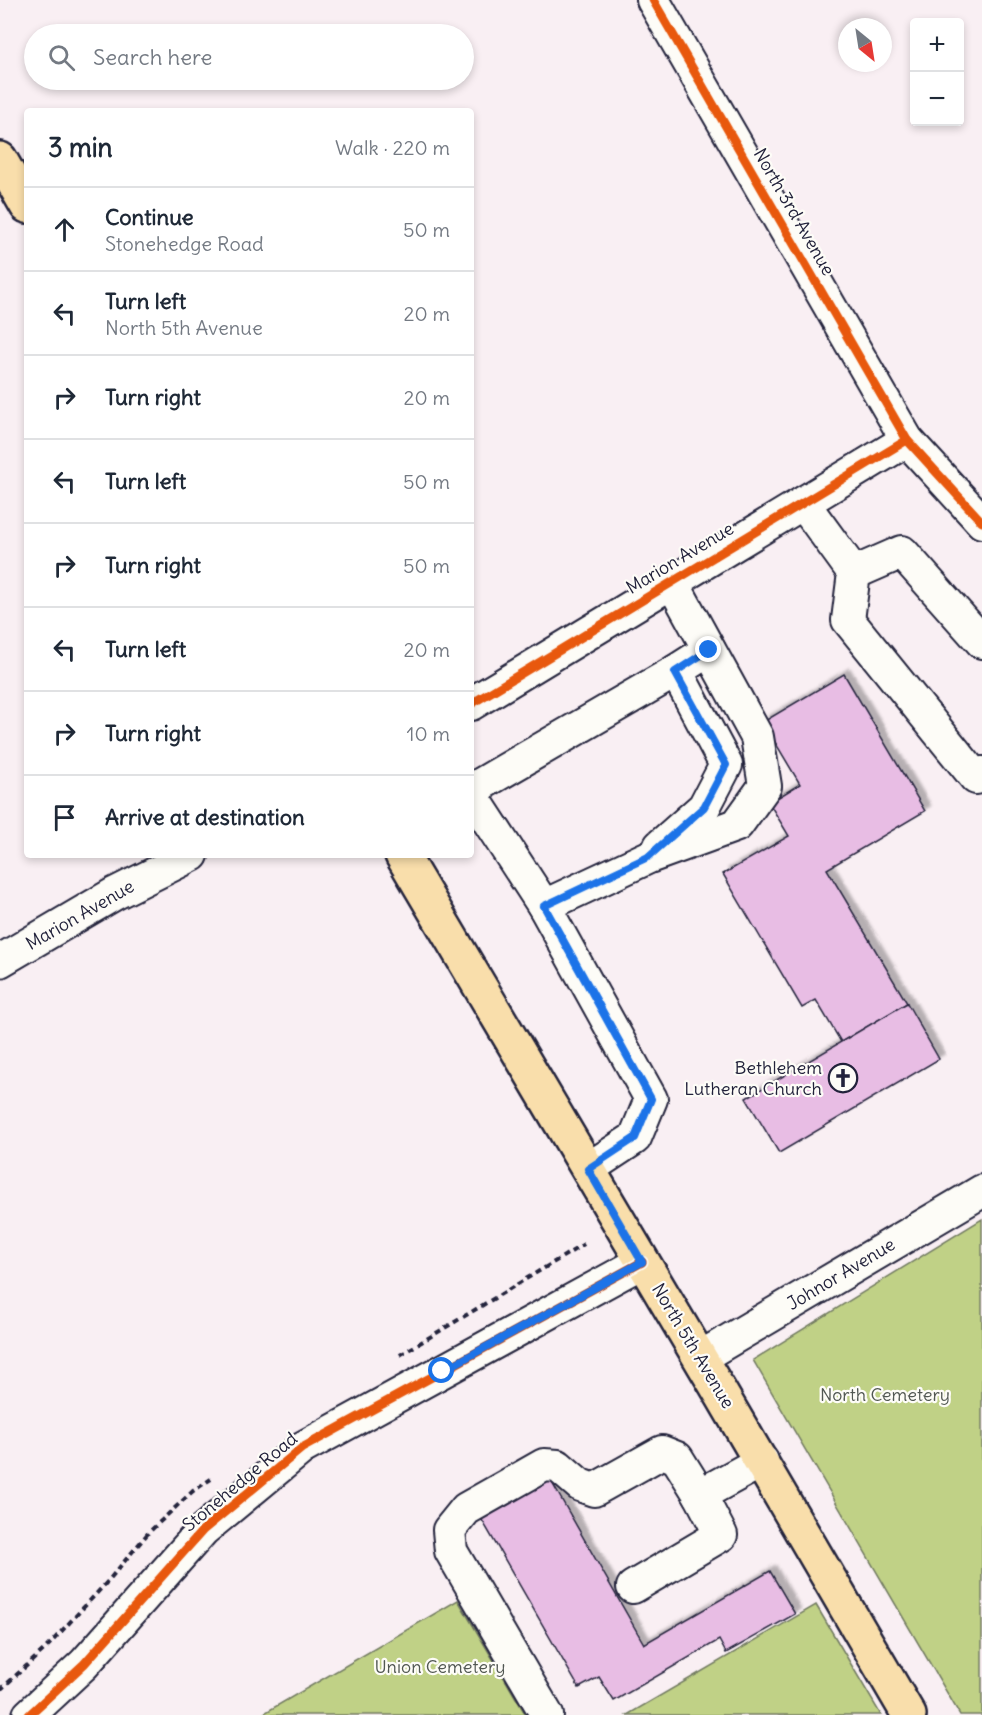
<!DOCTYPE html>
<meta charset="utf-8">
<style>
:root{--surface:#fff;--page:#f6f6f7;--text:#1f2937;--muted:#747a83;--line:#e0e1e3}
body{margin:0;font-family:Delius,sans-serif;background:var(--page);color:var(--text)}
.controls{position:absolute;right:18px;top:18px;display:grid;overflow:hidden;border-radius:6px;box-shadow:0 3px 9px #0003}
.controls button{width:54px;height:54px;display:grid;place-items:center;padding:0;border:0;border-bottom:2px solid var(--line);background:var(--surface);color:var(--text);font:30px sans-serif}
.compass{position:absolute;left:838px;top:18px;width:54px;height:54px;border-radius:50%;background:var(--surface);box-shadow:0 3px 9px #0003;rotate:150deg}
.stop{position:absolute;width:18px;height:18px;margin:-14px;border:4px solid #1a73e8;border-radius:50%;background:#fff}
.stop.end{background:#1a73e8;border-color:#fff;box-shadow:0 2px 6px #0008}
.list{margin:0;padding:0;list-style:none}
h2{display:flex;justify-content:space-between;align-items:center;height:78px;margin:0;padding:0 24px;font-size:26px}
h2 small{font-size:20px;font-weight:400;color:var(--muted)}
.list li{display:grid;grid-template-columns:39px 1fr auto;gap:18px;align-items:center;box-sizing:border-box;height:84px;padding:0 24px;border-top:2px solid var(--line)}
.list b{display:block;font-size:22px;white-space:nowrap}
.list p{margin:0;font-size:20px;white-space:nowrap;color:var(--muted)}
.list em{font-size:20px;font-style:normal;color:var(--muted)}
.icon{flex:none;width:33px;height:33px;fill:none;stroke:currentColor;stroke-width:2;stroke-linecap:round;stroke-linejoin:round}
.map{position:relative;flex:none;width:982px;height:1715px;overflow:hidden}
.search{position:absolute;background:var(--surface);box-shadow:0 3px 9px #0003;left:24px;top:24px;width:450px;height:66px;display:flex;align-items:center;gap:15px;box-sizing:border-box;padding:0 21px;border-radius:33px;color:var(--muted);font-size:22px}
.panel{position:absolute;background:var(--surface);box-shadow:0 3px 9px #0003;left:24px;top:108px;width:450px;height:750px;border-radius:6px}
.map>svg:first-child{display:block}
.green{fill:#c0d186;stroke:#717a60;stroke-width:1.5}
.building{fill:#e8bde4;stroke:#22223b;stroke-width:1.5;filter:url(#shadow)}
.lines{fill:none;stroke-linecap:round;stroke-linejoin:round}
.minor-casing{stroke:#22223b;stroke-width:36}
.major-casing{stroke:#22223b;stroke-width:38}
.path{stroke:#22223b;stroke-width:4;stroke-dasharray:6 4.5;stroke-linecap:butt}
.minor{stroke:#fdfcf7;stroke-width:32}
.major{stroke:#f9deab;stroke-width:33}
.cycleway-casing{stroke:#fdfcf7;stroke-width:13}
.cycleway{stroke:#e8590c;stroke-width:9}
.route{stroke:#1a73e8;stroke-width:8}
.labels{text-anchor:middle;stroke-width:4.5;stroke-linejoin:round;paint-order:stroke}
.street-label{font-size:18px;fill:#22223b;stroke:#fdfcf7}
.poi-label{font-size:18px;fill:#22223b;stroke:#fdfcf7;text-anchor:end}
.park-label{font-size:18px;fill:#515752;stroke:#fdfcf7}
</style>
<div class="map">
<svg width="982" height="1715" viewBox="0 0 982 1715">
<defs>
<filter id="shadow"><feDropShadow dx="5.5" dy="-5.5" stdDeviation="1.5" flood-color="#0004"/></filter>
</defs>
<rect width="100%" height="100%" fill="#f9eff3"/>
<filter id="ink" filterUnits="userSpaceOnUse"><feTurbulence type="fractalNoise" baseFrequency=".0167" numOctaves="2"/><feDisplacementMap in="SourceGraphic" scale="12" xChannelSelector="R" yChannelSelector="G"/><feConvolveMatrix kernelMatrix="1 2 1 2 8 2 1 2 1" color-interpolation-filters="sRGB"/></filter>
<g filter="url(#ink)">
<g class="green">
<polygon points="982,1219 982,1715 960,1715 753,1360"/>
<polygon points="458,1600 526,1715 261,1715"/>
<polygon points="816,1605 881,1715 627,1715"/>
</g>
<g class="building">
<polygon points="844,674 925,811 827,869 907,1003 841,1042 816,1000 802,1008 723,874 789,836 769,803 800,784 763,722"/>
<polygon points="907,1003 939,1059 779,1153 746,1098"/>
<polygon points="547,1474 644,1644 770,1571 795,1614 726,1653 719,1640 614,1701 599,1677 579,1688 478,1513"/>
</g>
<g class="lines">
<g class="minor-casing">
<g id="minor">
<polyline points="653,0 907,440 982,522"/>
<polyline points="803,503 854,573 848,620 976,778 982,773"/>
<polyline points="854,573 902,552 982,642"/>
<polyline points="471,704 907,440"/>
<polyline points="471,790 676,671"/>
<polyline points="471,794 544,906 651,1099 635,1138 588,1169"/>
<polyline points="660,846 704,807 726,765 676,671 709,650"/>
<polyline points="544,906 649,857 737,825 765,786 757,737 672,582"/>
<polyline points="0,961 114,894 192,855"/>
<polyline points="701,1357 982,1191"/>
<polyline points="633,1587 721,1535 700,1495"/>
<polyline points="29,1715 84,1664 203,1530 302,1448 642,1262"/>
<polyline points="547,1715 451,1551 449,1530 466,1509 544,1465 558,1466 580,1485 594,1490 662,1452 677,1458 700,1495 762,1461"/>
</g>
</g>
<g class="major-casing">
<g id="major">
<polyline points="0,159 27,206"/>
<path d="M402,855C572,1142 742,1427 909,1715"/>
</g>
</g>
<g class="path">
<polyline points="400,1355 584,1244"/>
<polyline points="0,1690 46,1648 108,1581 149,1532 193,1491 211,1479"/>
</g>
<use href="#minor" class="minor"/>
<use href="#major" class="major"/>
<g class="cycleway-casing">
<g id="cycleway">
<polyline points="653,0 907,440 982,522"/>
<polyline points="471,704 907,440"/>
<polyline points="29,1715 84,1664 203,1530 302,1448 642,1262"/>
</g>
</g>
<use href="#cycleway" class="cycleway"/>
</g>
</g>
<g class="lines" filter="url(#ink)">
<polyline class="route" points="442,1371 642,1262 588,1169 635,1138 651,1099 544,906 648,857 704,807 726,765 675,672 709,650"/>
</g>
<defs>
<g id="church-ring" transform="scale(1.5)"><circle r="9.5" fill="#fdfcf7" stroke="#22223b" stroke-width="1.5"/><path d="M-1.2-6h2.4v3.5h3.3v2.4h-3.3V6h-2.4V-.1h-3.3v-2.4h3.3Z" fill="#22223b"/></g>
</defs>
<g fill-rule="evenodd">
<use href="#church-ring" x="843" y="1078"/>
</g>
<g class="labels">
<g class="street-label">
<text transform="translate(794 212) rotate(60)" y="6">North 3rd Avenue</text>
<text transform="translate(680 558) rotate(-31)" y="6">Marion Avenue</text>
<text transform="translate(80 915) rotate(-30)" y="6">Marion Avenue</text>
<text transform="translate(841 1274) rotate(-31)" y="6">Johnor Avenue</text>
<text transform="translate(693 1346) rotate(59)" y="6">North 5th Avenue</text>
<text transform="translate(240 1482) rotate(-40)" y="6">Stonehedge Road</text>
</g>
<g class="poi-label">
<text x="822" y="1074">Bethlehem<tspan x="822" dy="21">Lutheran Church</tspan></text>
</g>
<g class="park-label">
<text x="885" y="1401">North Cemetery</text>
<text x="440" y="1673">Union Cemetery</text>
</g>
</g>
</svg>
<div class="controls">
<button>+</button>
<button>−</button>
</div>
<svg class="compass" viewBox="-18 -18 36 36"><path d="M0-13l5 13h-10z" fill="#e53935"/><path d="M0 13l5-13h-10z" fill="#747a83"/></svg>
<div class="stop" style="left:442px;top:1371px"></div>
<div class="stop end" style="left:709px;top:650px"></div>
<div class="search"><svg class="icon" aria-label="search" viewBox="0 0 24 24"><circle cx="10" cy="10" r="6"/><path d="M15 15l6 6"/></svg>Search here</div>
<section class="panel">
<h2>3 min<small>Walk · 220 m</small></h2>
<ul class="list">
<li><svg class="icon" aria-label="ahead" viewBox="0 0 24 24"><path d="M12 20V5M6 11l6-6 6 6"/></svg><div><b>Continue</b><p>Stonehedge Road</p></div><em>50 m</em></li>
<li><svg class="icon" aria-label="left" viewBox="0 0 24 24"><path d="M17 20v-9H6M10 6l-5 5 5 5"/></svg><div><b>Turn left</b><p>North 5th Avenue</p></div><em>20 m</em></li>
<li><svg class="icon" aria-label="right" viewBox="0 0 24 24"><path d="M7 20v-9h11M14 6l5 5-5 5"/></svg><div><b>Turn right</b></div><em>20 m</em></li>
<li><svg class="icon" aria-label="left" viewBox="0 0 24 24"><path d="M17 20v-9H6M10 6l-5 5 5 5"/></svg><div><b>Turn left</b></div><em>50 m</em></li>
<li><svg class="icon" aria-label="right" viewBox="0 0 24 24"><path d="M7 20v-9h11M14 6l5 5-5 5"/></svg><div><b>Turn right</b></div><em>50 m</em></li>
<li><svg class="icon" aria-label="left" viewBox="0 0 24 24"><path d="M17 20v-9H6M10 6l-5 5 5 5"/></svg><div><b>Turn left</b></div><em>20 m</em></li>
<li><svg class="icon" aria-label="right" viewBox="0 0 24 24"><path d="M7 20v-9h11M14 6l5 5-5 5"/></svg><div><b>Turn right</b></div><em>10 m</em></li>
<li><svg class="icon" aria-label="arrive" viewBox="0 0 24 24"><path d="M6 21V4h12l-3 4 3 4H6"/></svg><div><b>Arrive at destination</b></div></li>
</ul>
</section>
</div>
